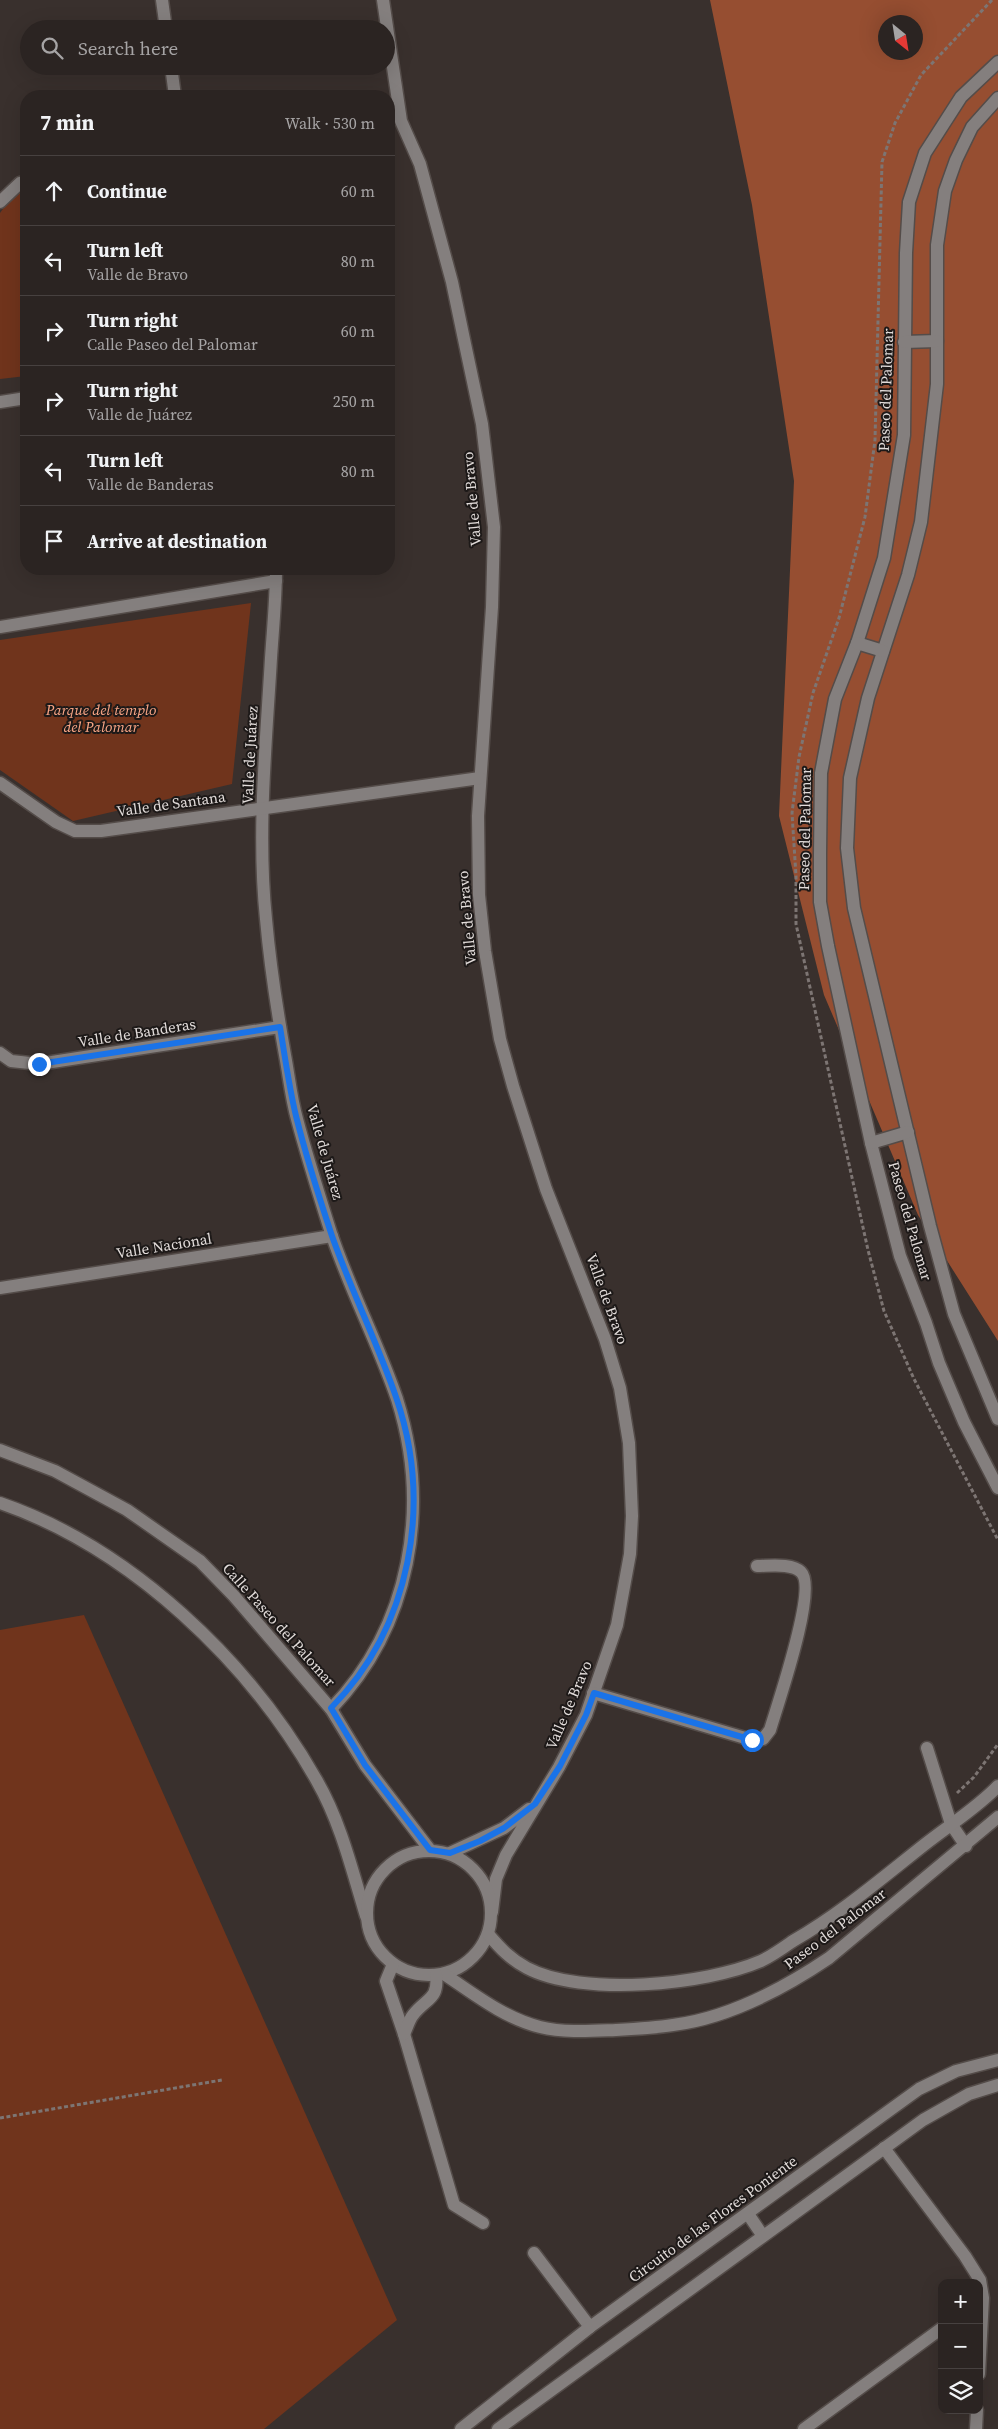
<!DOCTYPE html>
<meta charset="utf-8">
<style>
:root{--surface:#2b2422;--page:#37302f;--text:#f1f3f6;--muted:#a6a4a5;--line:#474140}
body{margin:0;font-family:"Source Serif 4",serif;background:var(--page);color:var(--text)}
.controls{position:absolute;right:15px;bottom:15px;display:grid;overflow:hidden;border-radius:10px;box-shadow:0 5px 20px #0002}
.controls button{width:45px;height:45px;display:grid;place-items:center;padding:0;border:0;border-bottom:1px solid var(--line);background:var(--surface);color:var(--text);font:25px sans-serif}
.compass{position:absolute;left:878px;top:15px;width:45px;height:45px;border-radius:50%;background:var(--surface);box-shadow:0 5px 20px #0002;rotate:150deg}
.stop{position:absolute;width:15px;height:15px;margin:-11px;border:4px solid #1a73e8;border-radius:50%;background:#fff}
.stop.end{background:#1a73e8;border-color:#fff;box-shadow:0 1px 5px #0008}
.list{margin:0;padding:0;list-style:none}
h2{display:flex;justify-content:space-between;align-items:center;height:65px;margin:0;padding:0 20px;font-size:21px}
h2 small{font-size:16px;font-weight:400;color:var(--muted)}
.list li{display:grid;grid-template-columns:32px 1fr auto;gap:15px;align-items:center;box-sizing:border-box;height:70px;padding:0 20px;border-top:1px solid var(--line)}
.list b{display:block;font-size:19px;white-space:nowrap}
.list p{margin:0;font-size:16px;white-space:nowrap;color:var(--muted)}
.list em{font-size:16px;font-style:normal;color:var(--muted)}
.icon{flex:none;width:28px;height:28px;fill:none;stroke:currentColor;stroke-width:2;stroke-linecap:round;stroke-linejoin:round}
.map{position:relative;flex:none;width:998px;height:2429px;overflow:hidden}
.search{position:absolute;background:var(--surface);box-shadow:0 5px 20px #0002;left:20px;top:20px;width:375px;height:55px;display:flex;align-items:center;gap:12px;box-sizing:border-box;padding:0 18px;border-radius:28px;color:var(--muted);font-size:19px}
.panel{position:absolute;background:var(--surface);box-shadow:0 5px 20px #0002;left:20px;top:90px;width:375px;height:485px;border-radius:20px}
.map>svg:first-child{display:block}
.green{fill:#70341c}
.forest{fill:#964e31;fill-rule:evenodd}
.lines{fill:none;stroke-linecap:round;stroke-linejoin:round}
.minor-casing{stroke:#544c49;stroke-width:15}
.path{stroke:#7d7573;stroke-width:3;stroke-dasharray:4 2.5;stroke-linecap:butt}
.minor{stroke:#847f7e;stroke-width:12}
.route{stroke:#1a73e8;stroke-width:6}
.labels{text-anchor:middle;stroke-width:4;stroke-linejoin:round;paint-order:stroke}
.street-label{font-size:15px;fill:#e2dcda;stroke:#1d1918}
.park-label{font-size:15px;font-style:italic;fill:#faa686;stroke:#1d1918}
</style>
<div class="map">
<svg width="998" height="2429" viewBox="0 0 998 2429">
<rect width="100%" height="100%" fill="#39302d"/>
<g class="green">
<polygon points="26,188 26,376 0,379 0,213 17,189"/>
<polygon points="251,603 232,784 73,821 0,770 0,640"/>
<polygon points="84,1615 397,2320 264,2429 0,2429 0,1630"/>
</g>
<path class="forest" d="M710,0H998V1341L918,1215L824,995L779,816L794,481L752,205ZM886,22H916V52H886Z"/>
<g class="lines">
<g class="minor-casing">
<g id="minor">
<polyline points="162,0 166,29"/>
<polyline points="383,0 401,121 420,164 452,282 465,344 482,424 494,527 492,607 478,816 479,895 485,951 500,1039 513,1086 546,1189 605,1339 620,1388 629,1443 632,1516 630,1554 617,1625 586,1715 559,1767 506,1855 496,1879 492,1912"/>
<polyline points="998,62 961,97 925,153 909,202 906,253 904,435 884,558 857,643 835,699 821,773 820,854 820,902 828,946 871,1143 900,1256 926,1323 939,1363 964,1422 998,1488"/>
<polyline points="171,66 175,96"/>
<polyline points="998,98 972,127 956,160 945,191 937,245 937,384 921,522 908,575 868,698 850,778 847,848 854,908 930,1226 954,1314 998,1419"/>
<polyline points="0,202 20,183 26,182"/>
<polyline points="904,342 937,341"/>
<polyline points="0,402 26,398"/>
<path d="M276,569C276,598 273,628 271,658C266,744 257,833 266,919C270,965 277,1010 285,1055C289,1076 291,1098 297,1119C307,1157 319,1195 331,1233C350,1290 378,1343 397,1399C431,1507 411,1626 331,1709"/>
<polyline points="0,627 276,581"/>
<polyline points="857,643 883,651"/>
<polyline points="0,783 56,822 75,831 101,831 480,778"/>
<polyline points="0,1053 11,1061 39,1064 280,1027"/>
<polyline points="871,1143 908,1132"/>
<polyline points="0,1288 332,1236"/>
<polyline points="0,1450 55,1471 127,1510 200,1561 234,1596 331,1709 365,1765 430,1850"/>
<path d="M0,1503C131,1548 250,1662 317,1781C341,1823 352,1870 366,1916"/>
<path d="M593,1693L752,1740L763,1739L770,1730C777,1706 818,1588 801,1572C792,1563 770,1566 757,1566"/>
<polyline points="927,1748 951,1824 966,1846"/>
<circle cx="429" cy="1913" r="62"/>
<polyline points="450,1853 504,1828 529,1809"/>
<path d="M488,1934C500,1948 510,1959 527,1968C582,1997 705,1985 761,1961C772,1956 783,1948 793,1941C840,1914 881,1879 924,1845C948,1826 977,1808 998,1786"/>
<polyline points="393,1964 386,1981 404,2034 454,2205 483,2223"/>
<path d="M444,1974C474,1994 504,2018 540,2027C565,2033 591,2031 616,2030C635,2029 654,2028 673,2025C729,2018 783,1989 829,1958L998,1817"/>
<path d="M404,2034C407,2028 409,2020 413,2015C426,1998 439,2000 436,1975"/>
<polyline points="884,2148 965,2256 980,2280 983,2298 979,2374"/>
<polyline points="748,2214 763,2236"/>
<polyline points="534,2253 590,2327"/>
<polyline points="461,2429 590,2327 919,2089 956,2071 998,2060"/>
<polyline points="498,2429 923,2120 969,2094 998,2085"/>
<polyline points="804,2429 942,2328"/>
<polyline points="976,2429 977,2410"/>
</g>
</g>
<g class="path">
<polyline points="992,0 921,75 895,123 882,162 875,440 865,517 839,618 813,693 799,757 792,813 796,876 796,924 868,1250 884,1311 914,1379 998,1540"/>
<polyline points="957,1793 974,1777 998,1744"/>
<polyline points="0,2118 222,2080"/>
</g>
<use href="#minor" class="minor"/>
</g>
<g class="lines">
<path class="route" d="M39,1064L280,1027C285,1057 289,1087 296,1116C306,1156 319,1197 332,1236C351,1290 377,1342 396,1397C433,1504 411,1627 331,1708L365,1765L430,1850L450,1853L480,1841L504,1828L535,1804L560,1766L586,1715L594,1693L752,1740"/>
</g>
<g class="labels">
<g class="street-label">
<text transform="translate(886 390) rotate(-88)" y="5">Paseo del Palomar</text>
<text transform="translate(472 499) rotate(-95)" y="5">Valle de Bravo</text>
<text transform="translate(250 755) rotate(-87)" y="5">Valle de Juárez</text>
<text transform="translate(171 804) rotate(-8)" y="5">Valle de Santana</text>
<text transform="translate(805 829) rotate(-89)" y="5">Paseo del Palomar</text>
<text transform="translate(467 918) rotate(-95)" y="5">Valle de Bravo</text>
<text transform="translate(137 1033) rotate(-9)" y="5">Valle de Banderas</text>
<text transform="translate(325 1152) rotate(74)" y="5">Valle de Juárez</text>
<text transform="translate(910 1221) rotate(74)" y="5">Paseo del Palomar</text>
<text transform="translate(164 1246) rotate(-9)" y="5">Valle Nacional</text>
<text transform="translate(607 1299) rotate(70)" y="5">Valle de Bravo</text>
<text transform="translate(279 1625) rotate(48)" y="5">Calle Paseo del Palomar</text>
<text transform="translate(569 1705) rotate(-67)" y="5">Valle de Bravo</text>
<text transform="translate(835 1929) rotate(-37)" y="5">Paseo del Palomar</text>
<text transform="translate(713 2219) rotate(-36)" y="5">Circuito de las Flores Poniente</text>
</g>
<g class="park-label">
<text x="101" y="715">Parque del templo<tspan x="101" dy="17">del Palomar</tspan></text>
</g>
</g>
</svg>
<div class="controls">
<button>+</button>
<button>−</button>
<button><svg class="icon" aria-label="layers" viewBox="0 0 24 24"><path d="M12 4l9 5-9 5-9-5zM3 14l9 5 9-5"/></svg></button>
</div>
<svg class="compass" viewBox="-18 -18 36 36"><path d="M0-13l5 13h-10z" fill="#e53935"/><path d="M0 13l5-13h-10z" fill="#a6a4a5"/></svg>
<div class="stop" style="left:752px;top:1740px"></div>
<div class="stop end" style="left:39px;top:1064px"></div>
<div class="search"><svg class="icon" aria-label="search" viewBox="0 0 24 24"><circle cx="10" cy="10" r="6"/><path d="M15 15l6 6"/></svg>Search here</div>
<section class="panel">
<h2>7 min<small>Walk · 530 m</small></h2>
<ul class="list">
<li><svg class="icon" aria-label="ahead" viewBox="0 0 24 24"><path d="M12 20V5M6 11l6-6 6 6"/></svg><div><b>Continue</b></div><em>60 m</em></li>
<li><svg class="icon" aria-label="left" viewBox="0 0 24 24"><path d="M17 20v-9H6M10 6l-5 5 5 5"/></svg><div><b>Turn left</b><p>Valle de Bravo</p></div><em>80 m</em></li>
<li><svg class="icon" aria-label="right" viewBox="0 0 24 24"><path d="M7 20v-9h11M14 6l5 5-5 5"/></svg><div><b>Turn right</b><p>Calle Paseo del Palomar</p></div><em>60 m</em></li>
<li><svg class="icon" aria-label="right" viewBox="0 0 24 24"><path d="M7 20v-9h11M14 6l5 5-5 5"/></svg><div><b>Turn right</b><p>Valle de Juárez</p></div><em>250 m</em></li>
<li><svg class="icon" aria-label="left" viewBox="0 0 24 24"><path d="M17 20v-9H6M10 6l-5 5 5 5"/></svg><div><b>Turn left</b><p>Valle de Banderas</p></div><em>80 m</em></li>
<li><svg class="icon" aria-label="arrive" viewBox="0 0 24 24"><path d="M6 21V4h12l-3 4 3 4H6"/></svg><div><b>Arrive at destination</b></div></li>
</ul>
</section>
</div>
